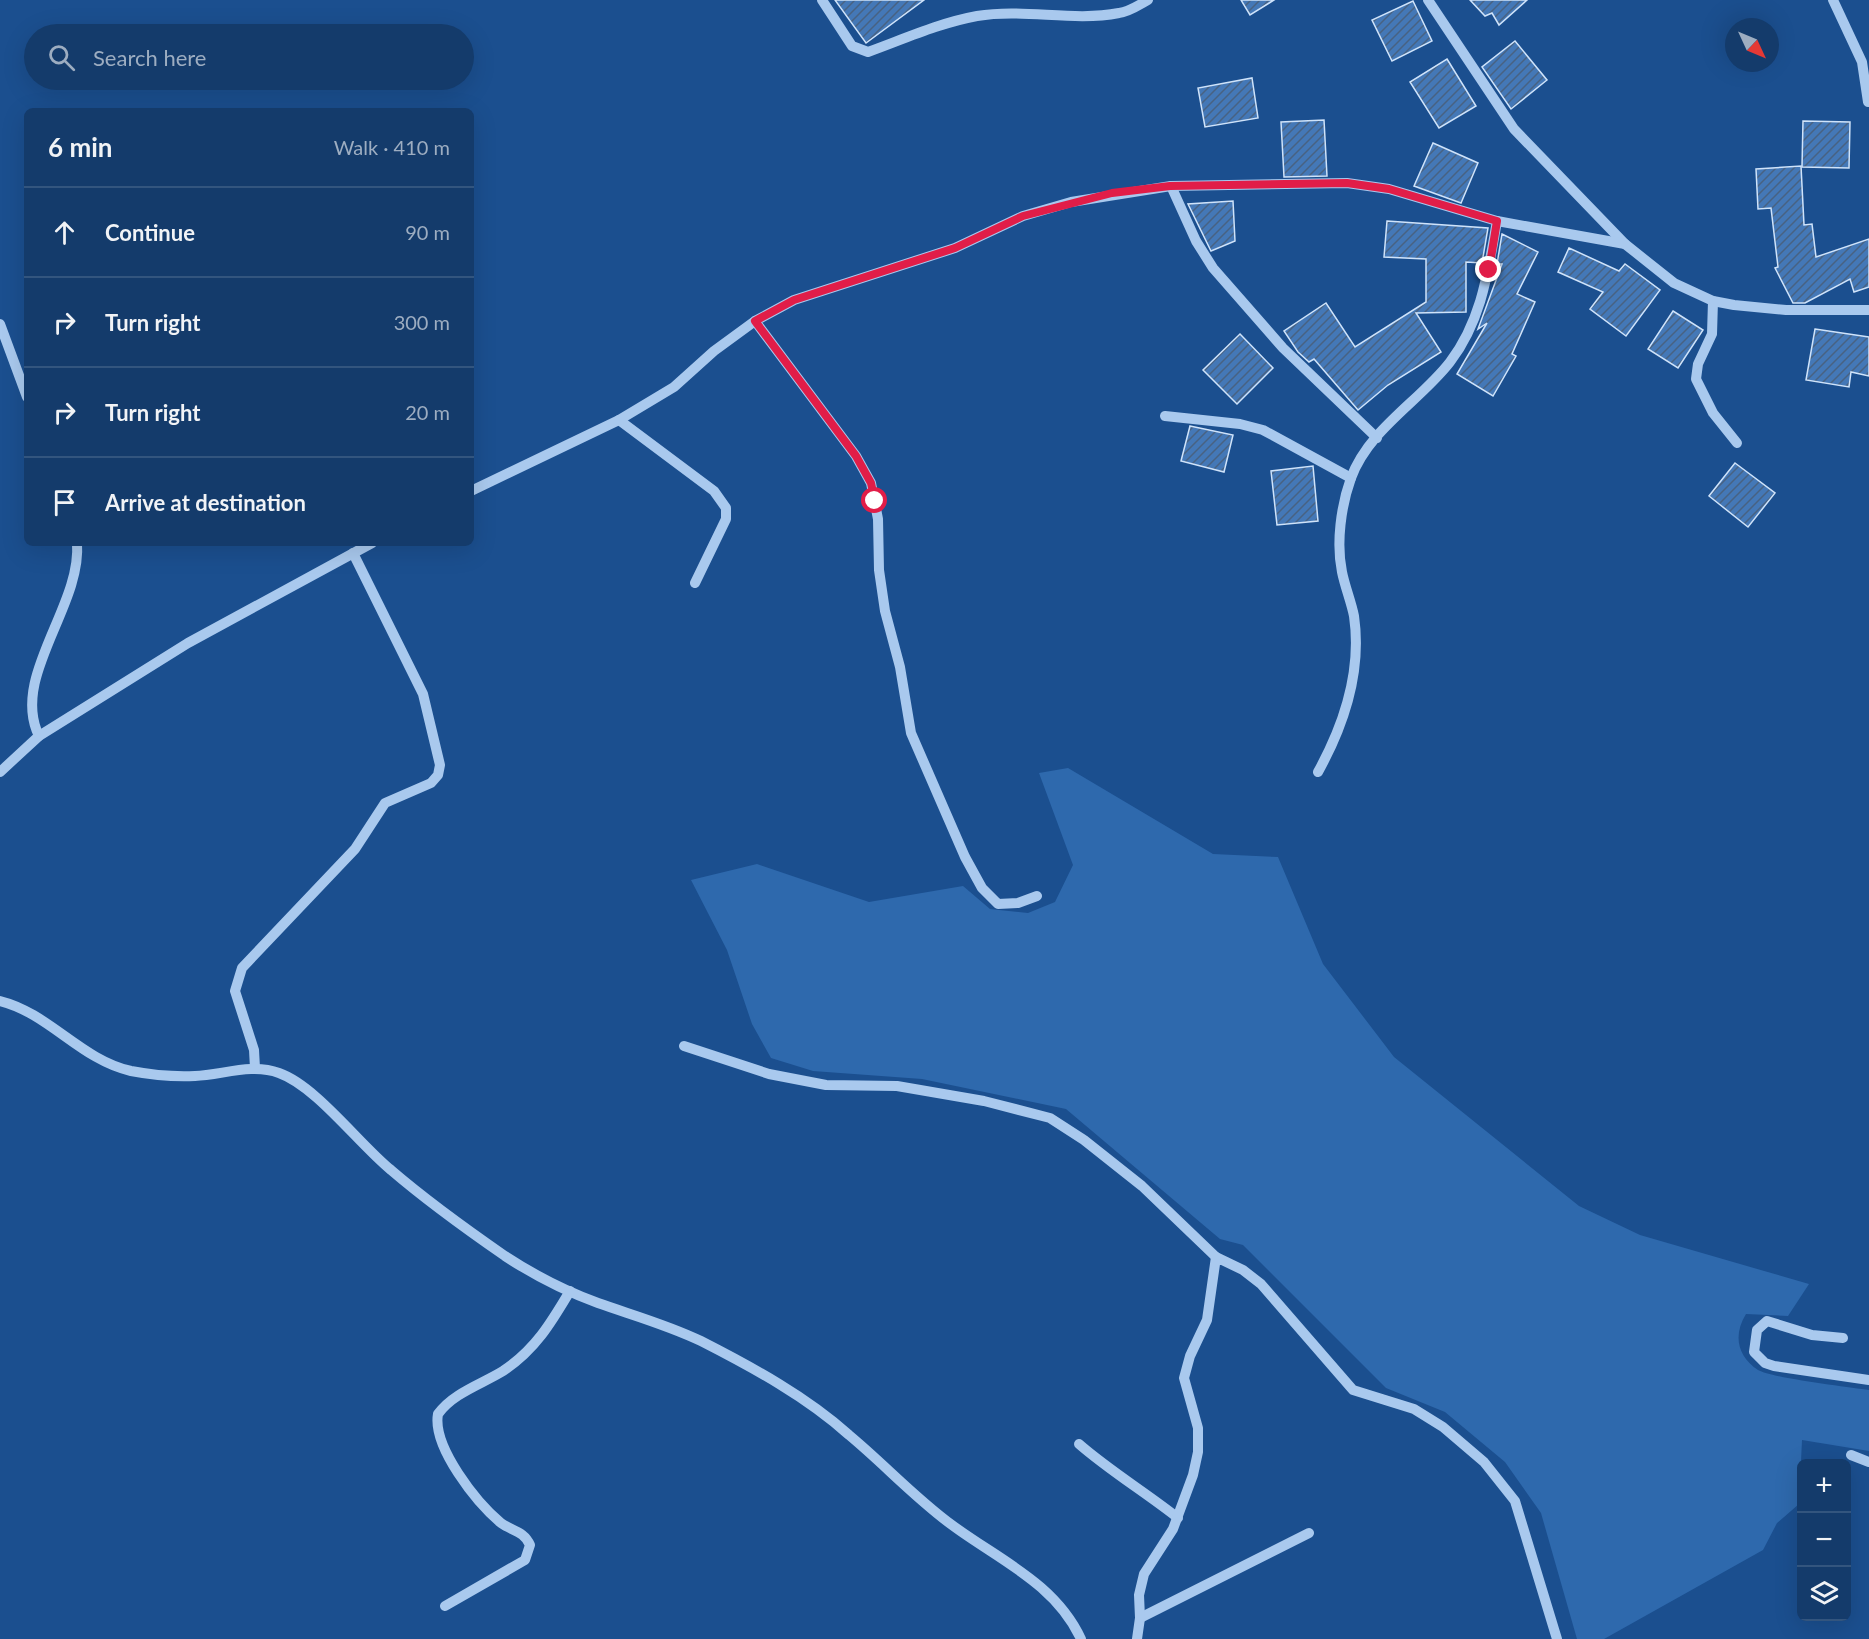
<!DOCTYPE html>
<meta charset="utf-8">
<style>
:root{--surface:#143b6b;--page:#1d4271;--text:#f1f3f6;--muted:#9dadc1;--line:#33557e}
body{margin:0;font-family:Lato,sans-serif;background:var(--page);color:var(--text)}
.controls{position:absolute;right:18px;bottom:18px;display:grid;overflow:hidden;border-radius:9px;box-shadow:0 6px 24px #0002}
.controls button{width:54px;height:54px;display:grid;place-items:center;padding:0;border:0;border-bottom:2px solid var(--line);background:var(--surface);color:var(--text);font:30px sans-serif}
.compass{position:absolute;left:1725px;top:18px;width:54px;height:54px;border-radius:50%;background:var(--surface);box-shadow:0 6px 24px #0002;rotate:134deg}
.stop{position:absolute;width:18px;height:18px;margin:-14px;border:4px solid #e11d48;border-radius:50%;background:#fff}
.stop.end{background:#e11d48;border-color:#fff;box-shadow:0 2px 6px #0008}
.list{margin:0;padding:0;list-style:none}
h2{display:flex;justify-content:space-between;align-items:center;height:78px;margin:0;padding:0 24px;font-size:26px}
h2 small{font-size:20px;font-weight:400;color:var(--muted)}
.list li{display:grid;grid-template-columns:39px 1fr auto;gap:18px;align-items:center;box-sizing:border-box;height:90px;padding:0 24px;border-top:2px solid var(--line)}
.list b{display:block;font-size:22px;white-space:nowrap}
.list em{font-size:20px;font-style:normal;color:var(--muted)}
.icon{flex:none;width:33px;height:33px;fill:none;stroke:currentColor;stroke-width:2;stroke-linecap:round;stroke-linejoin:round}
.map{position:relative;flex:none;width:1869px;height:1639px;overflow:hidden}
.search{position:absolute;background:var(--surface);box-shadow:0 6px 24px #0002;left:24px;top:24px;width:450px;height:66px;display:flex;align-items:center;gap:15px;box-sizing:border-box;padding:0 21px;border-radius:33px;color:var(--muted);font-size:22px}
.panel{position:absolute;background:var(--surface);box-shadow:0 6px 24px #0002;left:24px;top:108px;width:450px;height:438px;border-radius:9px}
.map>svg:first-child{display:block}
.grass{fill:#2e69ad}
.building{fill:url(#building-hatch);stroke:#cfe3fa;stroke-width:1.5}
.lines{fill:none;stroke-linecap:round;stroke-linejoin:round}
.minor{stroke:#a9c9ee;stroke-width:10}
.route{stroke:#e11d48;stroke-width:8}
</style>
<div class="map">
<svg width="1869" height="1639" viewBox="0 0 1869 1639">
<defs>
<pattern id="building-hatch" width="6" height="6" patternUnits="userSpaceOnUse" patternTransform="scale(1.5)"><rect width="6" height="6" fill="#4478b7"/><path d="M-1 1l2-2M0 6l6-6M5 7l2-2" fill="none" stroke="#486282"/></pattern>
</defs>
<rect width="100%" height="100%" fill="#1b4f8f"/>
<path class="grass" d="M1068,768L1213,854L1278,857L1323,964L1394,1057L1579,1206L1640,1235L1809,1284L1788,1316L1746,1314C1733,1335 1737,1356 1758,1370C1772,1378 1848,1387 1869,1390V1451L1802,1440L1799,1504L1777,1523L1763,1550L1604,1639H1577L1541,1513L1505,1462L1445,1412L1386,1388L1243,1245L1220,1239L1066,1109L922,1079L813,1071L771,1058L752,1024L727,950L691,880L757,864L869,902L963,886L990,909L1028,913L1055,902L1073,865L1039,773Z"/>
<g class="building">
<polygon points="835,0 924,0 866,43"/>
<polygon points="1241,0 1274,0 1250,15"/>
<polygon points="1470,0 1527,0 1499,25 1492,13 1485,16"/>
<polygon points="1413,1 1432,41 1392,61 1372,20"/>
<polygon points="1515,41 1547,80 1511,109 1482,67"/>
<polygon points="1447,59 1476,106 1439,128 1410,82"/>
<polygon points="1252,78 1258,118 1205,127 1198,88"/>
<polygon points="1324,120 1327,176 1284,177 1281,122"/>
<polygon points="1803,121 1850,122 1849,168 1802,167"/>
<polygon points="1433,143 1478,163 1461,203 1414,186"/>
<polygon points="1801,166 1804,225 1812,224 1816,257 1869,239 1869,287 1854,292 1850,279 1805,303 1793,303 1775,268 1778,267 1771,208 1758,209 1756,169"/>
<polygon points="1233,201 1235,241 1211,251 1188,204"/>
<polygon points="1387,221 1488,228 1482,263 1466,262 1466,312 1416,313 1441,352 1388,385 1358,410 1314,359 1309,362 1298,352 1284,331 1326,303 1355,347 1426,302 1426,259 1384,257"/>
<polygon points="1502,234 1538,252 1517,294 1535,302 1512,354 1516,356 1493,396 1457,374 1487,323 1478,329 1502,264 1497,264"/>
<polygon points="1569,248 1619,271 1625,264 1660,290 1626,336 1590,309 1603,292 1558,272"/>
<polygon points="1673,311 1703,330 1678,368 1648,349"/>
<polygon points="1815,329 1869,337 1869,376 1851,372 1849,387 1806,380"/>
<polygon points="1240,334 1273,368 1237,404 1203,370"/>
<polygon points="1190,426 1233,435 1224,472 1181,461"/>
<polygon points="1735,463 1775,493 1748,527 1709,496"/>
<polygon points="1313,466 1318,521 1277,525 1271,471"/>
</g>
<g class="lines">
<g class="minor">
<path d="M822,0L852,46L868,52C904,39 939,23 977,16C1024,8 1072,22 1119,13C1129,12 1139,5 1148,0"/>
<polyline points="1428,0 1514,129 1625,244 1674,283 1713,301 1734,305 1786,310 1869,310"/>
<polyline points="1833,0 1862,62 1868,102"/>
<polyline points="1171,186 1196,241 1213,268 1283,348 1377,438"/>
<polyline points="1713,301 1712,334 1698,364 1696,379 1713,413 1737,443"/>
<polyline points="755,321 856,456 871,483 878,519 879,570 885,611 900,667 911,733 965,857 982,888 998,904 1018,903 1037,896"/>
<polyline points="0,324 27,397"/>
<polyline points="1165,416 1240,424 1263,430 1351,478"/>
<polyline points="619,420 714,491 726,508 726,519 695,583"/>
<polyline points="471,491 619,420 674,387 714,351 755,321 794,300 955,248 1023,216 1071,202 1171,186 1347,183 1389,189 1497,221 1625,244"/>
<path d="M39,736C10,677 82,606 77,543"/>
<polyline points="0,772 39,736 188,643 372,543"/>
<path d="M1318,772C1344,725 1362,671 1354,616C1351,601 1345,587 1342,572C1336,543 1341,506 1351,478C1369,429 1420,401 1450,362C1482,320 1488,271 1497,221"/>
<path d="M0,1001C49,1013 81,1060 131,1071C152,1075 174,1077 195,1076C222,1075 252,1063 279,1073C316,1086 359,1144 391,1170C427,1201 466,1229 505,1256C534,1275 565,1291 598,1303C632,1315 668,1325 701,1341C752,1367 807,1397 849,1435C884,1464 915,1498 952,1525C999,1560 1055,1583 1081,1639"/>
<polyline points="684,1046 769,1074 826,1085 897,1086 984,1101 1050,1118 1084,1140 1142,1186 1216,1257"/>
<polyline points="255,1068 254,1050 235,991 242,968 355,849 385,803 431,783 438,775 440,765 423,694 353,553"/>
<polyline points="1843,1338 1812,1335 1767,1321 1757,1330 1754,1352 1765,1363 1774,1366 1869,1380"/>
<path d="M1079,1444C1110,1471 1145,1492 1178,1518"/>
<polyline points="1851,1455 1869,1462"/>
<path d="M445,1606L525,1560L530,1545C524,1531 512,1531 501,1523C477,1503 432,1447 438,1414C453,1393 482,1384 503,1371C535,1350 551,1323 570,1291"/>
<polyline points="1140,1618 1309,1533"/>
<polyline points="1137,1639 1140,1618 1139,1595 1144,1574 1173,1529 1193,1475 1198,1452 1198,1428 1184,1378 1190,1356 1207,1320 1216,1257 1243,1270 1261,1284 1353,1390 1414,1409 1443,1427 1484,1462 1515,1501 1557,1639"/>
</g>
</g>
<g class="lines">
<polyline class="route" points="875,501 871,483 856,456 755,321 794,300 955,248 1023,216 1112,193 1170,186 1347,183 1389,189 1497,221 1489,270"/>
</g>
</svg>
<div class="controls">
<button>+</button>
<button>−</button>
<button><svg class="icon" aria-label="layers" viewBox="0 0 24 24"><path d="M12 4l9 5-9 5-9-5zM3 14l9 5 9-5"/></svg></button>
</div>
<svg class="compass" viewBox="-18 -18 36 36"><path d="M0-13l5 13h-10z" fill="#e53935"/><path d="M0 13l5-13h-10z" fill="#9dadc1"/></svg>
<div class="stop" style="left:875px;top:501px"></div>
<div class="stop end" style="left:1489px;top:270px"></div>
<div class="search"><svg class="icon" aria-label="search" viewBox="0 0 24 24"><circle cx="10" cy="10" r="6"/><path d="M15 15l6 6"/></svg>Search here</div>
<section class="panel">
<h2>6 min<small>Walk · 410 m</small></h2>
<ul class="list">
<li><svg class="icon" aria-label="ahead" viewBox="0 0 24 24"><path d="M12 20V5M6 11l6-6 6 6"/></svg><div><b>Continue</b></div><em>90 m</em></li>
<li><svg class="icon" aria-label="right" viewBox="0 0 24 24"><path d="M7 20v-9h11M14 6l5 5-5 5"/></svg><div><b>Turn right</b></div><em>300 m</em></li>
<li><svg class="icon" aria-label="right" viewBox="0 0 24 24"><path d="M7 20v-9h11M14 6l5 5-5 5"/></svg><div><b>Turn right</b></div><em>20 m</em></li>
<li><svg class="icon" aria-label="arrive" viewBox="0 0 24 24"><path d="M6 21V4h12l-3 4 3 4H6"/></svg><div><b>Arrive at destination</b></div></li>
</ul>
</section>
</div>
